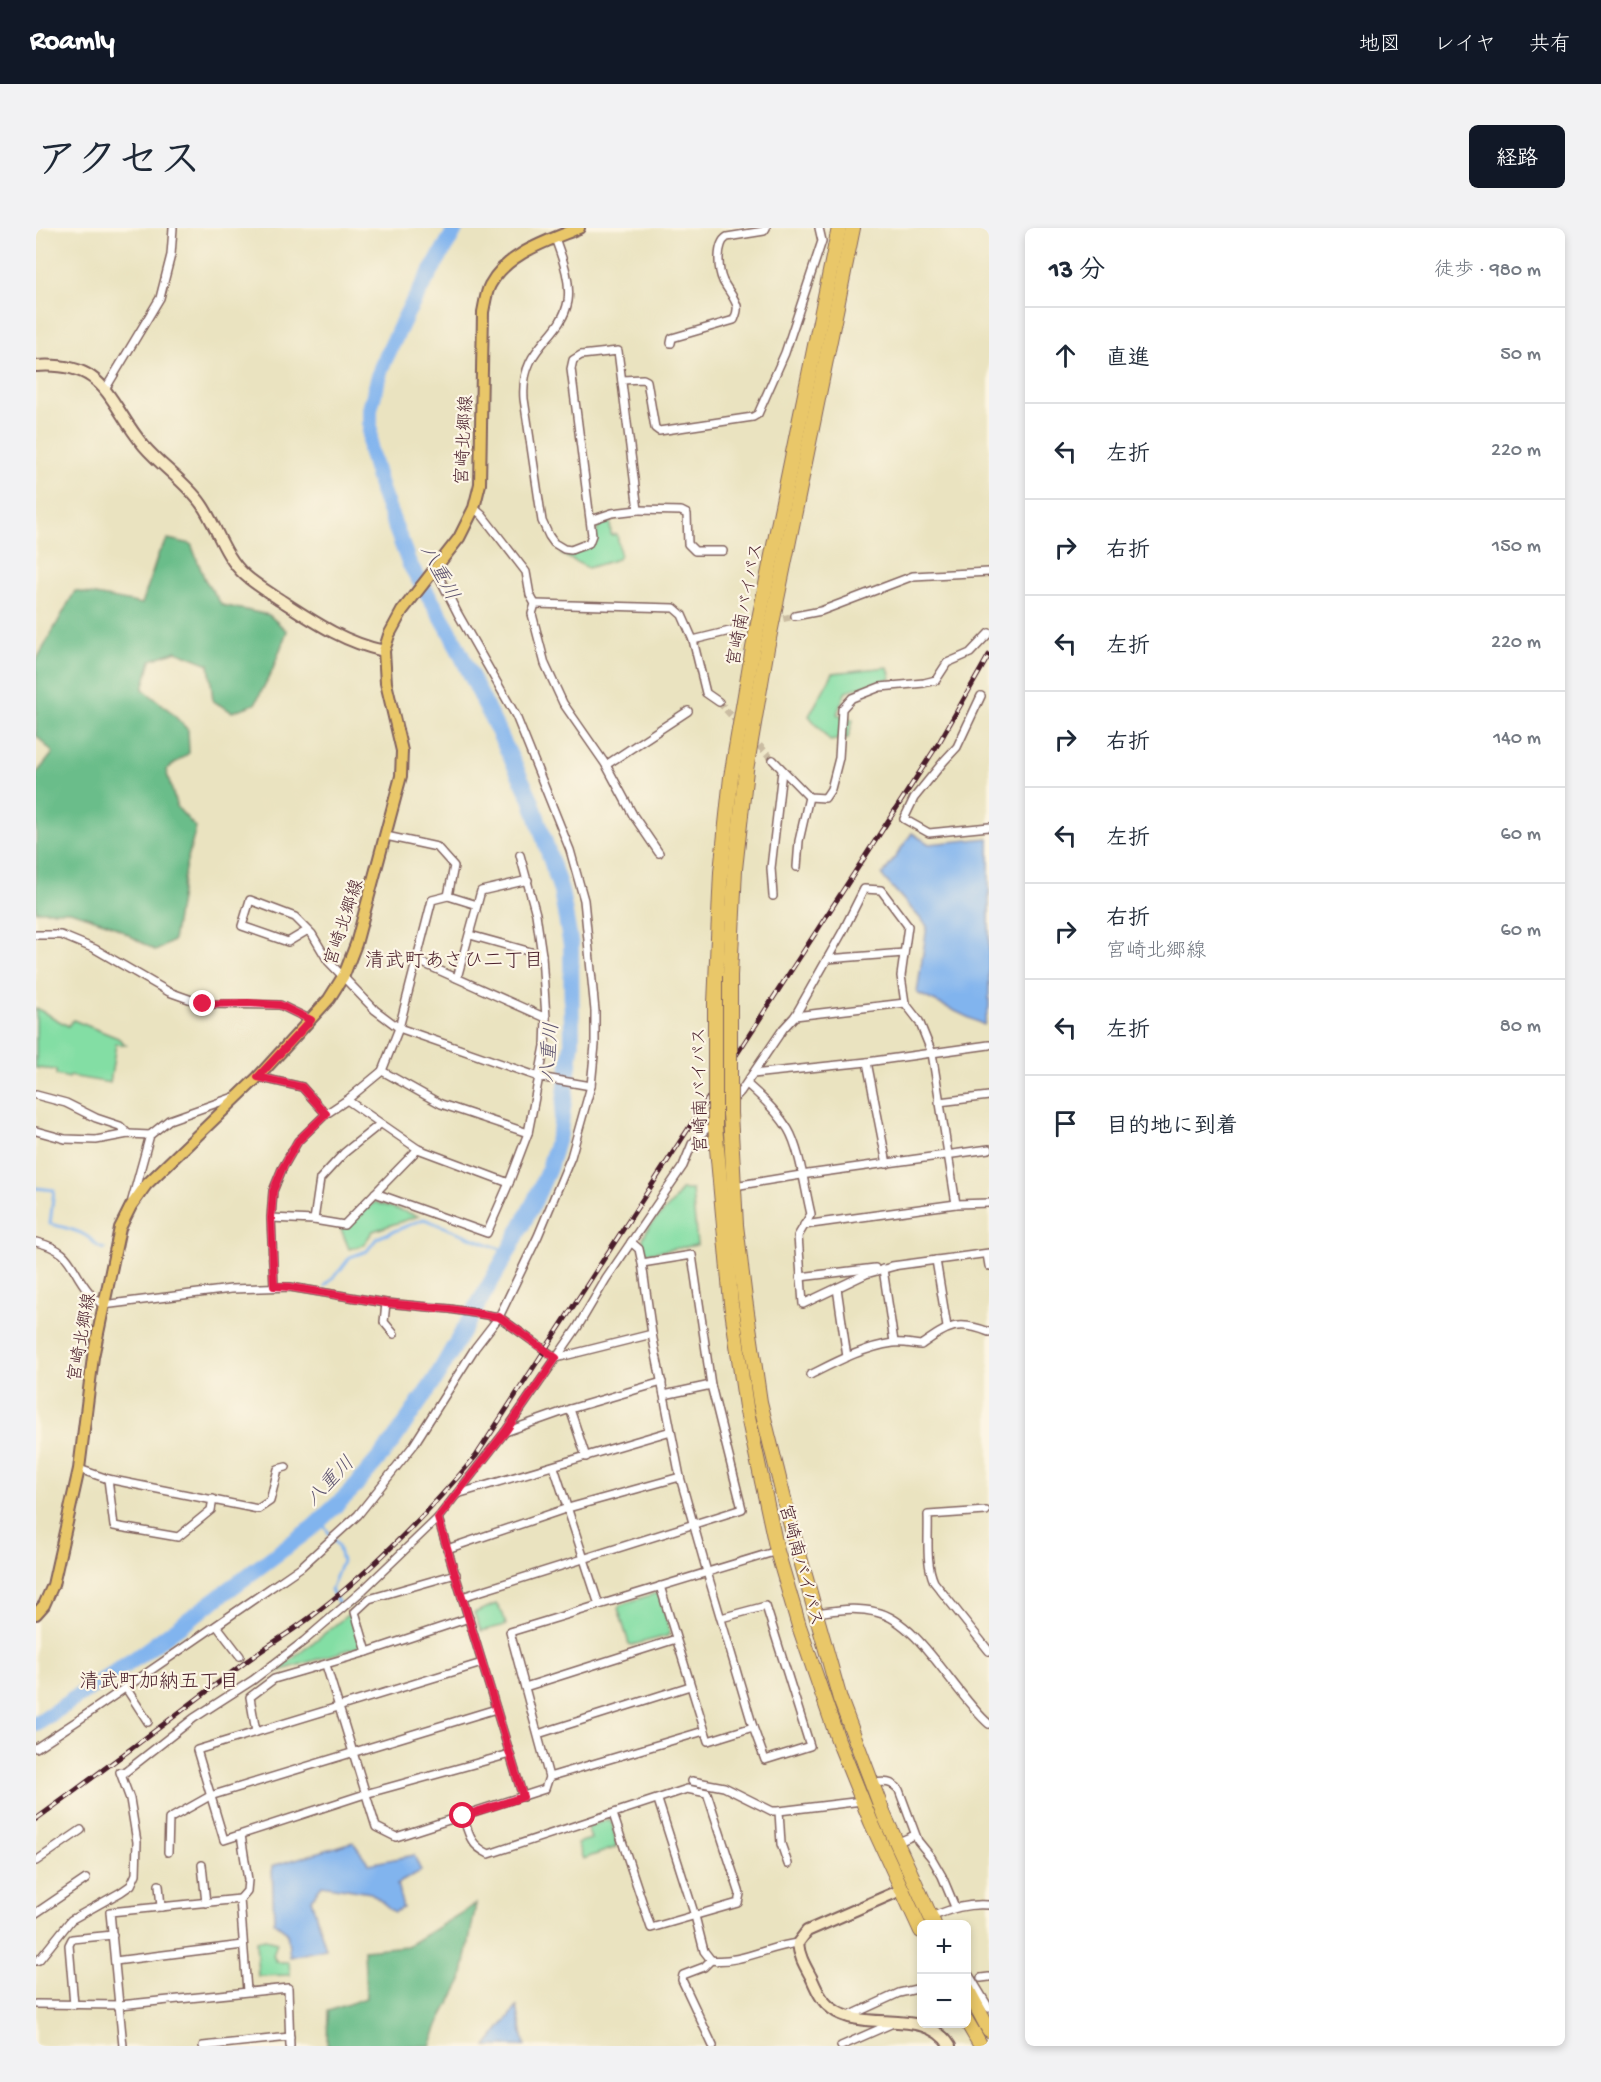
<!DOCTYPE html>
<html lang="ja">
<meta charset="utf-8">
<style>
:root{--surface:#fff;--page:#f2f2f3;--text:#1f2937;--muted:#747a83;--line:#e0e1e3;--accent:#111827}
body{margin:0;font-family:"Gochi Hand","Klee One",sans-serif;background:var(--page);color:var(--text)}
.controls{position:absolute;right:18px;bottom:18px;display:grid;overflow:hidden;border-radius:9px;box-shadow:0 3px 9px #0003}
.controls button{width:54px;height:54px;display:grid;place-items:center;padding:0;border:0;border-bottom:2px solid var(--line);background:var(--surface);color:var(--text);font:30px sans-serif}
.stop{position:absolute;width:18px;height:18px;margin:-14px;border:4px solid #e11d48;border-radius:50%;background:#fff}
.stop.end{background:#e11d48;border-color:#fff;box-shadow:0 2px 6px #0008}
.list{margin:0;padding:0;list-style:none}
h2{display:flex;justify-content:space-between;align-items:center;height:78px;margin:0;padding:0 24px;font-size:26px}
h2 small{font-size:20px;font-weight:400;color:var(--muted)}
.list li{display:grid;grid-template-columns:39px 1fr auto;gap:18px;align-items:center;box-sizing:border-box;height:96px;padding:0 24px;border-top:2px solid var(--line)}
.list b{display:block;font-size:22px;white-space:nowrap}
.list p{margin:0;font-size:20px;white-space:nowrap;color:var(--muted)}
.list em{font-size:20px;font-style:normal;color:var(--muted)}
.icon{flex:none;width:33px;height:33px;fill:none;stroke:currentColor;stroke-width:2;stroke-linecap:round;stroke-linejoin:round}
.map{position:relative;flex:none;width:953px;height:1818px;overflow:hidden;border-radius:9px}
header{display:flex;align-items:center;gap:36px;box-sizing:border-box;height:84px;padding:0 30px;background:var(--accent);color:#fff}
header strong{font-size:28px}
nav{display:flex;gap:33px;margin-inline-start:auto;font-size:21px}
.intro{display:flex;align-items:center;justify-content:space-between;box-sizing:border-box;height:144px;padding:0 36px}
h1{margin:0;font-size:42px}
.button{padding:15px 27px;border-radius:9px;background:var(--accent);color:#fff;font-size:21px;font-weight:700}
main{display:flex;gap:36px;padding:0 36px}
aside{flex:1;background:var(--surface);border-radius:9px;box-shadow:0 3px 9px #0003}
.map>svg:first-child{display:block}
.green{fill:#83dea4;stroke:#667e68;stroke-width:1.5}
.forest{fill:#6abd8a;stroke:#5a6e5a;stroke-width:1.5}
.water{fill:#81b4ee;stroke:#666a8c;stroke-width:1.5}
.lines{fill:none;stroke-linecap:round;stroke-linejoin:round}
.stream{stroke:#81b4ee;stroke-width:3}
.river{stroke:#81b4ee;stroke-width:16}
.street-tunnel{stroke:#cabca2;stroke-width:7;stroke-dasharray:7 3.5;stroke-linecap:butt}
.street-casing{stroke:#82645f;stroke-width:10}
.secondary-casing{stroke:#82645f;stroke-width:14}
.primary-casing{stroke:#82645f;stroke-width:14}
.highway-casing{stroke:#82645f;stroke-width:16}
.street{stroke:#fff;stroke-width:7}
.secondary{stroke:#f6e9c3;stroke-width:10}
.primary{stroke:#e9c769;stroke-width:10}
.highway{stroke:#e9c769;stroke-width:14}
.rail-casing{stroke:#4a1f2b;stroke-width:5}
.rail{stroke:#fcf5e5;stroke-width:3;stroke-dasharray:9;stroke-linecap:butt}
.highway-bridge-casing{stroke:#82645f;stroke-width:16;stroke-linecap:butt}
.highway-bridge{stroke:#e9c769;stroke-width:14}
.route{stroke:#e11d48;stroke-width:8}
.labels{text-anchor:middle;stroke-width:4.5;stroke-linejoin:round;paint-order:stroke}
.street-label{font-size:18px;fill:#4a1f2b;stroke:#fcf5e5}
.water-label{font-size:20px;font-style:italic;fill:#5d536f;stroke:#fcf5e5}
.neighbourhood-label{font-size:20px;fill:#4a1f2b;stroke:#fcf5e5}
</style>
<header>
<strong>Roamly</strong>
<nav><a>地図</a><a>レイヤ</a><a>共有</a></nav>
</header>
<div class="intro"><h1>アクセス</h1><a class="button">経路</a></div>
<main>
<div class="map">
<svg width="953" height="1818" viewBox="0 0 953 1818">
<rect width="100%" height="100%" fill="#fcf5e5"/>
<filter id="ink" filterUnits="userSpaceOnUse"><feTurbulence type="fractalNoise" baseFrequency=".0167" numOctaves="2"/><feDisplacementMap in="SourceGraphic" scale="12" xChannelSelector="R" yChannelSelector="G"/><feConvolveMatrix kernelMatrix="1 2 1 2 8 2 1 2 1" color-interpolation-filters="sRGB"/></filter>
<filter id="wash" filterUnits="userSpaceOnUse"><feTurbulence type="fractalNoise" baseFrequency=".008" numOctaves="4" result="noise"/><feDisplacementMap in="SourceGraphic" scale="24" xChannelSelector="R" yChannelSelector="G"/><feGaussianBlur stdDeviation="1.35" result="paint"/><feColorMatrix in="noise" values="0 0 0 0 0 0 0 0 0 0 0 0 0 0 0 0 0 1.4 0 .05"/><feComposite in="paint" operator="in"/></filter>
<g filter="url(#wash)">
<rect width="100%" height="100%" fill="#eae3c0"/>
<g class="green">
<polygon points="574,292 575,307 581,306 584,326 582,331 552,340 525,326 549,322 558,314 564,293"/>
<polygon points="852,439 855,450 810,463 801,486 817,492 812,510 794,513 773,488 797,445"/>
<polygon points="0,780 32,798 37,792 82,810 90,817 80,816 74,855 34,848 33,850 20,847 20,842 0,840"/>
<path d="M645,962H656L661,1017L612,1025C594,1009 627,986 637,974C640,970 642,966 645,962Z"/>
<polygon points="339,974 382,988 337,1003 327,1017 313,1021 305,1001"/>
<polygon points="620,1365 623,1366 634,1404 631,1408 596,1417 593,1416 582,1380 584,1377"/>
<polygon points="460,1376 467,1386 470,1397 445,1403 438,1385"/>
<polygon points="314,1385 325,1418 240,1444"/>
<polygon points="573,1591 576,1595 581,1619 547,1631 541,1615 555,1611 551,1599"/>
<polygon points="229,1711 241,1714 237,1728 241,1734 253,1734 254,1747 222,1748 220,1713"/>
</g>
<g class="forest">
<polygon points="132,311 155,316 169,352 186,377 233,387 251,403 237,441 219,476 196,484 177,473 173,436 140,423 115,432 107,461 134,483 152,502 153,525 130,542 141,579 160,600 149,641 137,713 120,723 74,696 34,683 0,683 0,546 17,525 0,507 0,433 39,363 106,376 123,324"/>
<polygon points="440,1676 426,1752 403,1795 394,1818 291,1818 292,1783 330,1770 328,1722 371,1718"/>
</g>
<g class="water">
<polygon points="876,605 893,616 953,610 953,779 948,797 881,765 891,698 846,648"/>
<polygon points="317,1614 333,1636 378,1627 385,1643 361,1656 367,1680 358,1684 335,1665 286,1657 275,1671 290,1721 254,1729 251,1704 238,1694 236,1638"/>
<polygon points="481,1779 489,1818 450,1818"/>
</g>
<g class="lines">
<g class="stream">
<path d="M0,960L18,962L14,996C26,999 43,1002 53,1010C60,1016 59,1018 69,1021"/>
<polyline points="289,1058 305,1041 314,1029 331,1023 341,1010 388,991 472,1024"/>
<polyline points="284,1292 302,1318 306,1333 295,1362 303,1376"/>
</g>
<polyline class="river" points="0,1496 100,1430 210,1349 277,1299 315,1263 355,1216 400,1150 472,1024 499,972 513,940 524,903 536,814 535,718 525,663 495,571 412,400 373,335 345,261 334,222 334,181 345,140 371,85 420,0"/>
</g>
</g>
<g filter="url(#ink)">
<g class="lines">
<g class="street-tunnel">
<polyline points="737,393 759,388"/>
<polyline points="702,401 723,396"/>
<polyline points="683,474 704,497"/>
<polyline points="716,510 737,532"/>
</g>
<g class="street-casing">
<g id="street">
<path d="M519,10C526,30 535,51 532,73C525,112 484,117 488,171L506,293L513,308L518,315L528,321L535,322L553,315L556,307L535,141L537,132L545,127L582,123L602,282L576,285L555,292"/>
<path d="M635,115L636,110L698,92C700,87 702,83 701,78C699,70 691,61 687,53C682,42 680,16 691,9L728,3L730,0"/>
<polyline points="586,152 607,151 611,153 619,200 623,203 717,189 722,186 749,125 786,13 783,0"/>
<polyline points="70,160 124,70 135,27 137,0"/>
<polyline points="438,280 446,287 490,344 494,367 499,376 496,386 509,436 527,475 570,537 597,587 623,625"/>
<polyline points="602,282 645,283 651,286 652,316 659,323 687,323"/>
<polyline points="499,376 638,380 646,387 657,412 670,465 683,474"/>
<polyline points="759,388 785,383 877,348 953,344"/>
<polyline points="657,412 702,401"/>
<polyline points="945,468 921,519 908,533 878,570 868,591 893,605 953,599"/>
<polyline points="737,532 773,569 789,570 795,561 803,530 806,481 816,470 844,459 888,455 900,452 911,435 934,425 953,405"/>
<polyline points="570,537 652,483"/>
<polyline points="350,608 401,619 418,638 412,668"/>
<polyline points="761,639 763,613 773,569"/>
<polyline points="737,668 735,640 746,543"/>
<polyline points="272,702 252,714 206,698 214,672 259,689 276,706 292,733 339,782 363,800 503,849 555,858"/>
<polyline points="0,707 25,707 59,721 133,764 167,776 244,777 275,792"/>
<polyline points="434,707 506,727"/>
<polyline points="791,731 868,725"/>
<polyline points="380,732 510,790"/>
<polyline points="421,750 445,663 492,652"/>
<polyline points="759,788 869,775"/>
<polyline points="831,834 851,936"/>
<polyline points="346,843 405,876 492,905"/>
<polyline points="717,846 831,834 953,817"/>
<polyline points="222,849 266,859 290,886"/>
<path d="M711,856C726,869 741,883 752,901C764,921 769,962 775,986L762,1008L767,1076L830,1046L859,1038"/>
<polyline points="0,867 30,875 60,890 84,898 92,906"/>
<polyline points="311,872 382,921 473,955"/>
<polyline points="903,874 953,868"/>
<polyline points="0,903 29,911 60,912 92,906 114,907"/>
<polyline points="698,958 765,947 953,921"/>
<polyline points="339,965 451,1005 473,955 492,905 509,818 510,790 506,727 500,686 484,627"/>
<polyline points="96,972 114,907 133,892 198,869"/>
<polyline points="235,990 278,992 308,997 382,921"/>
<polyline points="278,992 284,951 308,925 344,896"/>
<polyline points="768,997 920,976 953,975"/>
<path d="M0,1014C38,1023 32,1039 53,1064C56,1069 62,1073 67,1077L195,1061L254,1059L350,1075L414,1081L463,1089L520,1130"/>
<polyline points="595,1014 603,1021 606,1035 616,1106 644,1249 671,1344 717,1499 729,1532 774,1518 730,1378 685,1390"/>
<polyline points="951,1026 953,1038"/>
<polyline points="900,1032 911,1099"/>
<polyline points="856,1038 953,1025"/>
<polyline points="847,1041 858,1114"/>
<polyline points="764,1049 839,1040"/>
<polyline points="238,1058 235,990 237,963 246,941 262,913 290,886 311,872 346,843 363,800 396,672 412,668 441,677"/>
<polyline points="801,1060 811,1129"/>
<polyline points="350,1075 348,1094 358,1106"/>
<polyline points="520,1130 616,1106"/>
<path d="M774,1147C800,1134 828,1119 857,1115C866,1114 876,1116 885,1117C911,1099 921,1091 953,1104"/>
<polyline points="628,1167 675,1157"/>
<polyline points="534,1181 550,1229"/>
<polyline points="469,1204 534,1181 626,1154"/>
<polyline points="518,1239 563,1377"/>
<polyline points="43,1241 72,1251 222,1281 234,1273 242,1241 250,1239"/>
<polyline points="72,1251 78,1298 142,1309 175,1282 177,1271"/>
<polyline points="421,1266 635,1203"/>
<path d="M950,1283L892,1287C893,1308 889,1334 898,1354L953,1423"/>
<polyline points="402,1290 487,1569"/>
<polyline points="411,1321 532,1280 644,1249"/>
<polyline points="624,1358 672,1513 717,1499"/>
<polyline points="426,1369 706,1281 675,1157 656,1027 606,1035"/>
<path d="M780,1385C800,1382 820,1379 840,1384C883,1393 919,1467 953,1496"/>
<polyline points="181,1398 204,1428"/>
<polyline points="331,1424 319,1384 333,1371 420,1346"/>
<polyline points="446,1435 161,1522 188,1612 329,1566 474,1526"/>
<polyline points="290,1437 340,1599 360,1609 509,1561 513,1549 474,1404 741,1323"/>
<polyline points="489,1459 640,1411"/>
<polyline points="90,1460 112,1494"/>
<polyline points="220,1504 214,1469 238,1451 331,1424 433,1390"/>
<polyline points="502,1506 654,1458"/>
<polyline points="0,1520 41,1493 265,1339 322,1287 377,1218 439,1120 463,1089 502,1008 535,929 555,858 559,817 559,783 548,672 534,622 480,488 422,386 399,341"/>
<polyline points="513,1549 668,1503"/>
<polyline points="656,1553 688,1559 736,1583 743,1583"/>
<path d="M835,1555C847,1554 855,1552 863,1562L882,1613L895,1629L906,1648L919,1679"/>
<path d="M622,1572L659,1688L668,1723L675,1732C704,1736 733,1718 762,1715"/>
<path d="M427,1588C433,1607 434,1617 453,1626L651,1561L671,1565L704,1666L702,1675L615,1700L577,1586"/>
<polyline points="860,1615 879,1607"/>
<polyline points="132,1624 133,1591 174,1568 460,1481"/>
<polyline points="0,1633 45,1602"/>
<polyline points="752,1636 745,1616 743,1583 826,1573"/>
<polyline points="166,1637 170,1675"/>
<polyline points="123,1657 125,1679"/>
<polyline points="204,1671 211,1763"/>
<polyline points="0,1685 50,1651"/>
<path d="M895,1689C915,1681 931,1675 953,1677"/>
<polyline points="675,1732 668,1739 647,1747 646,1752 677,1818"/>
<polyline points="0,1733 3,1732 35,1692 85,1664 95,1657 100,1646 101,1614 94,1571 84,1544 88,1545 158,1490 217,1452 268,1413 327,1362 402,1290 469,1204 541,1100 570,1051 647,938 656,916 705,863 747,801 759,788 807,703 828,661 845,662 872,698 865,748 869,775 883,793 896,825 920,976"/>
<polyline points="79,1733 207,1717"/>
<polyline points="930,1742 953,1780"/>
<polyline points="945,1750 953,1749"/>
<polyline points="0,1776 84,1777 252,1760 254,1818"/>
<polyline points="38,1777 33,1717 36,1711 77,1707"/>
<polyline points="813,1788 863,1765 885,1760"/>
<polyline points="87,1818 74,1684 204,1671 211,1663 212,1652 205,1607"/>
<polyline points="167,1818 254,1809"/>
<polyline points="805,1818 855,1796"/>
</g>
</g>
<g class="secondary-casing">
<g id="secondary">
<path d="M0,138C72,133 71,174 108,218C126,239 150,254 166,277C181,299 188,328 209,347C220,357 234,365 246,373C280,395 308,414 348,423"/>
<path d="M865,1662L771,1703L762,1715C763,1728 769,1738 775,1749C780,1760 785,1773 795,1780C827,1806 890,1778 914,1818"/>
</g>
</g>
<g class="primary-casing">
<path id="primary" d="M0,1386L8,1377L17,1357L43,1241L57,1129L84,1000L95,978L110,957L222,849L293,771L308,747L320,716L365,548L366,523L350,455L348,423L353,407L366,383L423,310L438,280L444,256L447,84C449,75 450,64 454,57C471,25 512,13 543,0"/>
</g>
<g class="highway-casing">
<g id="highway">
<polyline points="694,748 699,641 710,542 731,420 817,0"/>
<polyline points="679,775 685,644 695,549 717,420 803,0"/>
<polyline points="694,885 700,997 709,1071 724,1174 752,1287 804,1471 848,1587 898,1696"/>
<polyline points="679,898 695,1075 710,1179 741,1323 763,1398 802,1512 835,1594 885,1703"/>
<polyline points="930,1759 953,1802"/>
<polyline points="930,1792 945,1818"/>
</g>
</g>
<use href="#street" class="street"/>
<use href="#secondary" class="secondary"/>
<use href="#primary" class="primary"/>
<use href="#highway" class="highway"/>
<g class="rail-casing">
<path id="rail" d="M0,1591C71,1540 141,1486 211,1433C235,1415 262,1400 285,1381C343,1336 393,1283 440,1228L904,513L953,427"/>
</g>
<use href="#rail" class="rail"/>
<g class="highway-bridge-casing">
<g id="highway-bridge">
<polyline points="694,748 694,885"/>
<polyline points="679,898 679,775"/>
</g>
</g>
<use href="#highway-bridge" class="highway-bridge"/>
</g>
</g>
<g class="lines" filter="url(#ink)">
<polyline class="route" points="167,776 212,775 244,777 275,792 222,849 266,859 290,886 262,913 246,941 237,963 235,990 238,1058 254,1059 350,1075 414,1081 463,1089 520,1130 469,1204 402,1290 487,1569 427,1588"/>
</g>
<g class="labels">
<g class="street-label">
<text transform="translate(427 212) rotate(-87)" y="6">宮崎北郷線</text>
<text transform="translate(708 376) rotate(-79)" y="6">宮崎南バイパス</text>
<text transform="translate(307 694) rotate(-72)" y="6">宮崎北郷線</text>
<text transform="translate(663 862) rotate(-91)" y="6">宮崎南バイパス</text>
<text transform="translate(45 1109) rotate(-80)" y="6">宮崎北郷線</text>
<text transform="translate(766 1337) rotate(75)" y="6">宮崎南バイパス</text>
</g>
<g class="water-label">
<text transform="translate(405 344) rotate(62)" y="7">八重川</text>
<text transform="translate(512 824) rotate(-85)" y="7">八重川</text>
<text transform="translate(293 1252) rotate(-46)" y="7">八重川</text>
</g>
<g class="neighbourhood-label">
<text x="418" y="738">清武町あさひ二丁目</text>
<text x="123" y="1459">清武町加納五丁目</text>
</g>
</g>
</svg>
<div class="controls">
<button>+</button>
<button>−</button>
</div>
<div class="stop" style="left:427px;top:1588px"></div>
<div class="stop end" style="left:167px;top:776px"></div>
</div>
<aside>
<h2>13 分<small>徒歩 · 980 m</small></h2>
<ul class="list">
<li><svg class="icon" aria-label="ahead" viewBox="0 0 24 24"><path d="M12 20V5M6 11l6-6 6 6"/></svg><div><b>直進</b></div><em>50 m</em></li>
<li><svg class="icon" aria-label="left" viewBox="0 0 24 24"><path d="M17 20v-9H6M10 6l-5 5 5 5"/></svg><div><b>左折</b></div><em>220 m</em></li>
<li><svg class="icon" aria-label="right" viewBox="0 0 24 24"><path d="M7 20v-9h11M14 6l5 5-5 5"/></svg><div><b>右折</b></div><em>150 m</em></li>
<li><svg class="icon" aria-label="left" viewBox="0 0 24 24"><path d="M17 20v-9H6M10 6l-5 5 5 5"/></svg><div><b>左折</b></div><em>220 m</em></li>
<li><svg class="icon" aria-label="right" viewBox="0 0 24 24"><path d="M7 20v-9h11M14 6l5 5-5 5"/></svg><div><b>右折</b></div><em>140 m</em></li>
<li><svg class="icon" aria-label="left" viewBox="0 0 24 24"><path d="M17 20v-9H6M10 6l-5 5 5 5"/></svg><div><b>左折</b></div><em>60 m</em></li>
<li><svg class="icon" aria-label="right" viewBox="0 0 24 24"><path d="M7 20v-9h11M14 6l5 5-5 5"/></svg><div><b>右折</b><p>宮崎北郷線</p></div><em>60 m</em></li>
<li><svg class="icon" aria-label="left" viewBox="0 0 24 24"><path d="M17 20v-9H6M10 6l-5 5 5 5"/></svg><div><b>左折</b></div><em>80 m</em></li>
<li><svg class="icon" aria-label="arrive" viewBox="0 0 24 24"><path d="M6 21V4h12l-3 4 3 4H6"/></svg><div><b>目的地に到着</b></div></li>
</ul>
</aside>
</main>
